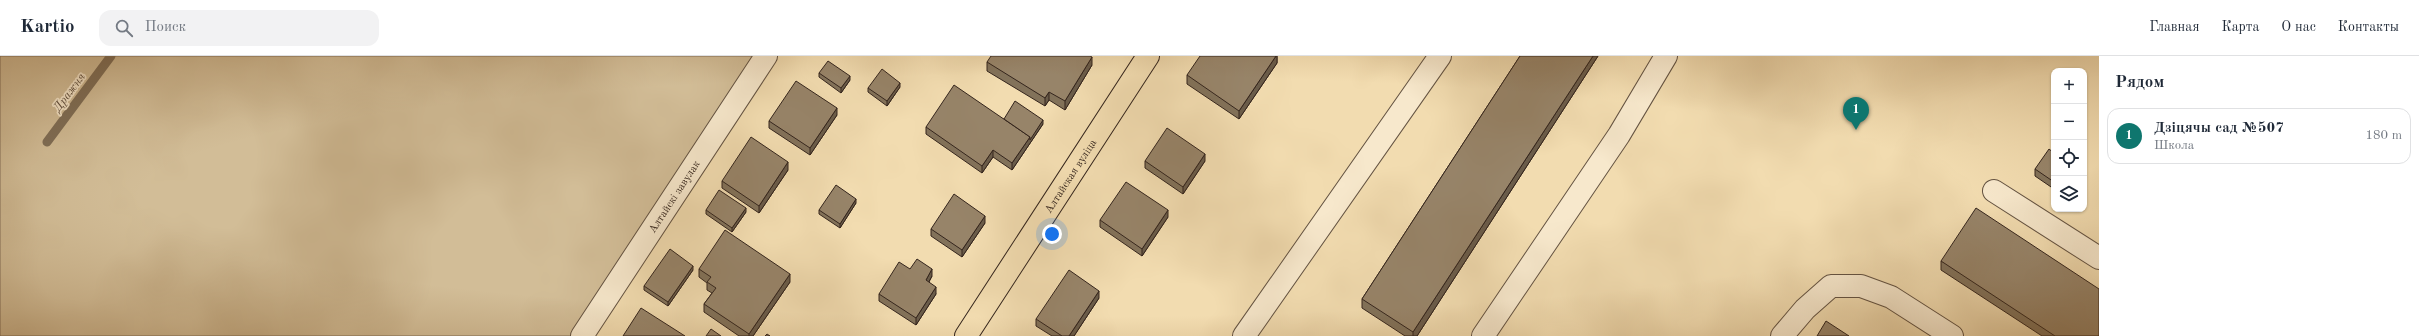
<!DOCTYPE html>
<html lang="ru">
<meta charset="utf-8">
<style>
:root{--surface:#fff;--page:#f2f2f3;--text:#1f2937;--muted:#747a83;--line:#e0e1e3;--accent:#0f766e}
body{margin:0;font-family:"Old Standard TT",serif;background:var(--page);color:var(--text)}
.controls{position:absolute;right:12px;top:12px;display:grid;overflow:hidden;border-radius:8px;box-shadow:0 1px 3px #0004}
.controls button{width:36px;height:36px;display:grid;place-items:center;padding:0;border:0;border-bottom:1px solid var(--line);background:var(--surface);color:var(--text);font:20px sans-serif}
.you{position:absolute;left:1052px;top:178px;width:14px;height:14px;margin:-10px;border:3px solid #fff;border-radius:50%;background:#1a73e8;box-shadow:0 0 0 6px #1a73e833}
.badge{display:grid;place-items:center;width:26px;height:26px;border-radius:50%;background:var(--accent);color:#fff;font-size:13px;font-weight:700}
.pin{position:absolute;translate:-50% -33px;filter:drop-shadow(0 1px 2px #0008)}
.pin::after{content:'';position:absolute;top:21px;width:14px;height:12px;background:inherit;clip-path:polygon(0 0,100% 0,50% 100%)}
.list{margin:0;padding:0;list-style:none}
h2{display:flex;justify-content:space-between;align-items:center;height:52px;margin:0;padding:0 16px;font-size:17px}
h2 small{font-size:13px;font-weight:400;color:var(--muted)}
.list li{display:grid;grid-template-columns:26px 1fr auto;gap:12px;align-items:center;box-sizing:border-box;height:56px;margin:0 8px 8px;padding:0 8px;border:1px solid var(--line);border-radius:12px}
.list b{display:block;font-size:15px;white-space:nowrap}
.list p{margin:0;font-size:13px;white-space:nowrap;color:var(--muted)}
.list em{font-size:13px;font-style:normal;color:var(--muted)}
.icon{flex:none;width:22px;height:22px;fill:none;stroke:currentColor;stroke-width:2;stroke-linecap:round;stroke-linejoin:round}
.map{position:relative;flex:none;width:2099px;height:280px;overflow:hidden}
header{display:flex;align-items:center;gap:24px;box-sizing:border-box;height:56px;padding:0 20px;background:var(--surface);border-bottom:1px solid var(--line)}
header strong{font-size:19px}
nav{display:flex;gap:22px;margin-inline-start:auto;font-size:14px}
.search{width:280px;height:36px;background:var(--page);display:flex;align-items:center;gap:10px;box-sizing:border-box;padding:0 14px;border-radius:12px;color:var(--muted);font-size:15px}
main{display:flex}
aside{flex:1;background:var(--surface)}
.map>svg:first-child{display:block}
.green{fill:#d2bd97;stroke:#83715a}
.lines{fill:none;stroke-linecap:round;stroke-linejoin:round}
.stream{stroke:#7f6e57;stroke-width:9}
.minor-casing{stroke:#645342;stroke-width:24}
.major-casing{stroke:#34251d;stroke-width:24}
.minor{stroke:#f7e8cc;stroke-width:22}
.major{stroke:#f2dcb0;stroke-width:22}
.wall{fill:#82725a;stroke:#34251d}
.shaded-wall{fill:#6a5c4a;stroke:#34251d}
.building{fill:#978469;stroke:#34251d}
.labels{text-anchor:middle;stroke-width:3.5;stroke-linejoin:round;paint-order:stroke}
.street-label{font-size:11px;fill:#34251d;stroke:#f7e8cc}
.water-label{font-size:12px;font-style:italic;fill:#5a493a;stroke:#f7e8cc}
</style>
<header>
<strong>Kartio</strong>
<div class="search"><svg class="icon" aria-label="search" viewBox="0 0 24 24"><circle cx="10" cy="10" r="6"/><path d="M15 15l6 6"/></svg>Поиск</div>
<nav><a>Главная</a><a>Карта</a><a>О нас</a><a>Контакты</a></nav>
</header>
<main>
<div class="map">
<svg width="2099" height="280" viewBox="0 0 2099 280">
<rect width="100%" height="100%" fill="#f2dcb0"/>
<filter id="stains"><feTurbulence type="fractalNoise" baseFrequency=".005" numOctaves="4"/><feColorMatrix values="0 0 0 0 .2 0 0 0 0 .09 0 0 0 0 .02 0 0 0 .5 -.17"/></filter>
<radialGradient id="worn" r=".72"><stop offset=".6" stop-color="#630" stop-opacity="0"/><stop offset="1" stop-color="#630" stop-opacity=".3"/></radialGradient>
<polygon class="green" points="0,0 771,0 589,280 0,280"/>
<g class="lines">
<polyline class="stream" points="47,86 111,0"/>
<g class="minor-casing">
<g id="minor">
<polyline points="1994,135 2099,202"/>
<path id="s1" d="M582,280L766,0"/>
<polyline points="1244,280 1440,0"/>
<polyline points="1483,280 1619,79 1666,0"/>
<polyline points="1782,280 1805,253 1831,230 1861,230 1891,241 1952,280"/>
</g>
</g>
<g class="major-casing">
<g id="major">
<path id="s2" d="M966,280L1148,0"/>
</g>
</g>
<use href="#minor" class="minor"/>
<use href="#major" class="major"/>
</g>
<g class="wall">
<polygon points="1277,0 1277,7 1239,63 1187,28 1187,19"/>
<polygon points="1520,0 1598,0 1417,280 1405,280 1362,252 1362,243"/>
<polygon points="987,6 1092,9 1065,54 1049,44 1045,50 987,15"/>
<polygon points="819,17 850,24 841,37 819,21"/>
<polygon points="900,31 887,50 868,36 868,32"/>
<polygon points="837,59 810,99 769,72 769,65"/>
<polygon points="1004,63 1043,68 1012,114 993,101 982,117 926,78 926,71"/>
<polygon points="2054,97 2054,133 2035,120 2035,113"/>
<polygon points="1145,105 1205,105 1183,138 1145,112"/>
<polygon points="788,114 759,157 722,132 722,125"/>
<polygon points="856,147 840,172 819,158 819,154"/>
<polygon points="706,154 746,156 732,176 706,158"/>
<polygon points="1168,161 1142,200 1100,171 1100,164"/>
<polygon points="985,167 962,201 931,180 931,173"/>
<polygon points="1941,205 2099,280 2042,280 1941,214"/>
<polygon points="699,213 790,226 753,280 739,280 704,256 704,248 712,237 707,234 707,227 699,221"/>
<polygon points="910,213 932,220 929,226 936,238 916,269 879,245 879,238"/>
<polygon points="693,214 668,250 644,234 644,230"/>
<polygon points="1099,242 1074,280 1052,280 1036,270 1036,263"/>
</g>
<g class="shaded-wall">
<polygon points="1276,0 1277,0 1277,7 1239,63 1239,55"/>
<polygon points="1593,0 1598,0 1417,280 1413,280 1413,276"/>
<polygon points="1092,1 1092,9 1065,54 1065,45"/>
<polygon points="850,20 850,24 841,37 841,32"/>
<polygon points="900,27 900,31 887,50 887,45"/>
<polygon points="1049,36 1049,44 1045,50 1045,42"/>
<polygon points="837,52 837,59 810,99 810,92"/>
<polygon points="1043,64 1043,68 1012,114 1012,107 1030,81"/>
<polygon points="993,94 993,101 982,117 982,110"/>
<polygon points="1205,98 1205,105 1183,138 1183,131"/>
<polygon points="788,106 788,114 759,157 759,150"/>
<polygon points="2085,118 2085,125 2084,127 2084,120"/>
<polygon points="856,143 856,147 840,172 840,168"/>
<polygon points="746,152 746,156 732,176 732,172"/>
<polygon points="1168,154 1168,161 1142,200 1142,193"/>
<polygon points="985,160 985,167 962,201 962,194"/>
<polygon points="693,210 693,214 668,250 668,246"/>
<polygon points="932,213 932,220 926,231 926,224"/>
<polygon points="790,218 790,226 753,280 749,280 749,278"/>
<polygon points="936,231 936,238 916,269 916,262"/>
<polygon points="1099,235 1099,242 1074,280 1069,280"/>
</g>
<g class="building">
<polygon points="991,0 1090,0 1092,1 1065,45 1049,36 1045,42 987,6"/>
<polygon points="1200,0 1276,0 1239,55 1187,19"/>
<polygon points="1520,0 1593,0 1413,276 1362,243"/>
<polygon points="828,5 850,20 841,32 819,17"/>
<polygon points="882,13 900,27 887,45 868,32"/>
<polygon points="796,25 837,52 810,92 769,65"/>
<polygon points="954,29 1030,81 1012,107 993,94 982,110 926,71"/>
<polygon points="1015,45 1043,64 1030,84 1030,81 1004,63"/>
<polygon points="1167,72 1205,98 1183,131 1145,105"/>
<polygon points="751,81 788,106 759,150 722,125"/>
<polygon points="2049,93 2054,97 2054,126 2035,113"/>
<polygon points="1126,126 1168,154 1142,193 1100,164"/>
<polygon points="836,129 856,143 840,168 819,154"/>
<polygon points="719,134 746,152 732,172 706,154"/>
<polygon points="954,138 985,160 962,194 931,173"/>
<polygon points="1976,152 2099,233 2099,280 2055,280 1941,205"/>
<polygon points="725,174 790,218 749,278 704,248 716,232 707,226 711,221 699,213"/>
<polygon points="670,193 693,210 668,246 644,230"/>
<polygon points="917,203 932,213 926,224 936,231 916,262 879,238 899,206 910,213"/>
<polygon points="1069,214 1099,235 1069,280 1062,280 1036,263"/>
<polygon points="641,252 685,280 623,280"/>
<polygon points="1826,265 1849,280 1817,280"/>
<polygon points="711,273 721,280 706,280"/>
<polygon points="767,278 770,280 765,280"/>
</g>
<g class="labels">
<g class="street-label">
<text dy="4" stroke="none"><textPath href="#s2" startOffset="191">Алтайская вуліца</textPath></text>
<text dy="4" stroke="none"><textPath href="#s1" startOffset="167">Алтайскі завулак</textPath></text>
</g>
<g class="water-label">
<text transform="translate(69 36) rotate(-53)" y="4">Дражня</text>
</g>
</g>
<rect width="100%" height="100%" filter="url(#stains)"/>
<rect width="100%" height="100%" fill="url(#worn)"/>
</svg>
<div class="controls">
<button>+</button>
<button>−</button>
<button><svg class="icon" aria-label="locate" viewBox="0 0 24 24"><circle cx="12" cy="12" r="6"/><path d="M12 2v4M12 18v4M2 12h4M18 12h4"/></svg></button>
<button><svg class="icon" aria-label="layers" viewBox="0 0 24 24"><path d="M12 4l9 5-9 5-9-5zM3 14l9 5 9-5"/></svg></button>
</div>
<div class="you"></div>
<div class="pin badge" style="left:1856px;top:74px">1</div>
</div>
<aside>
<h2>Рядом<small></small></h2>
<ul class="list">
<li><span class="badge">1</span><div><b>Дзіцячы сад №507</b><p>Школа</p></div><em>180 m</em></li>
</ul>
</aside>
</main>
